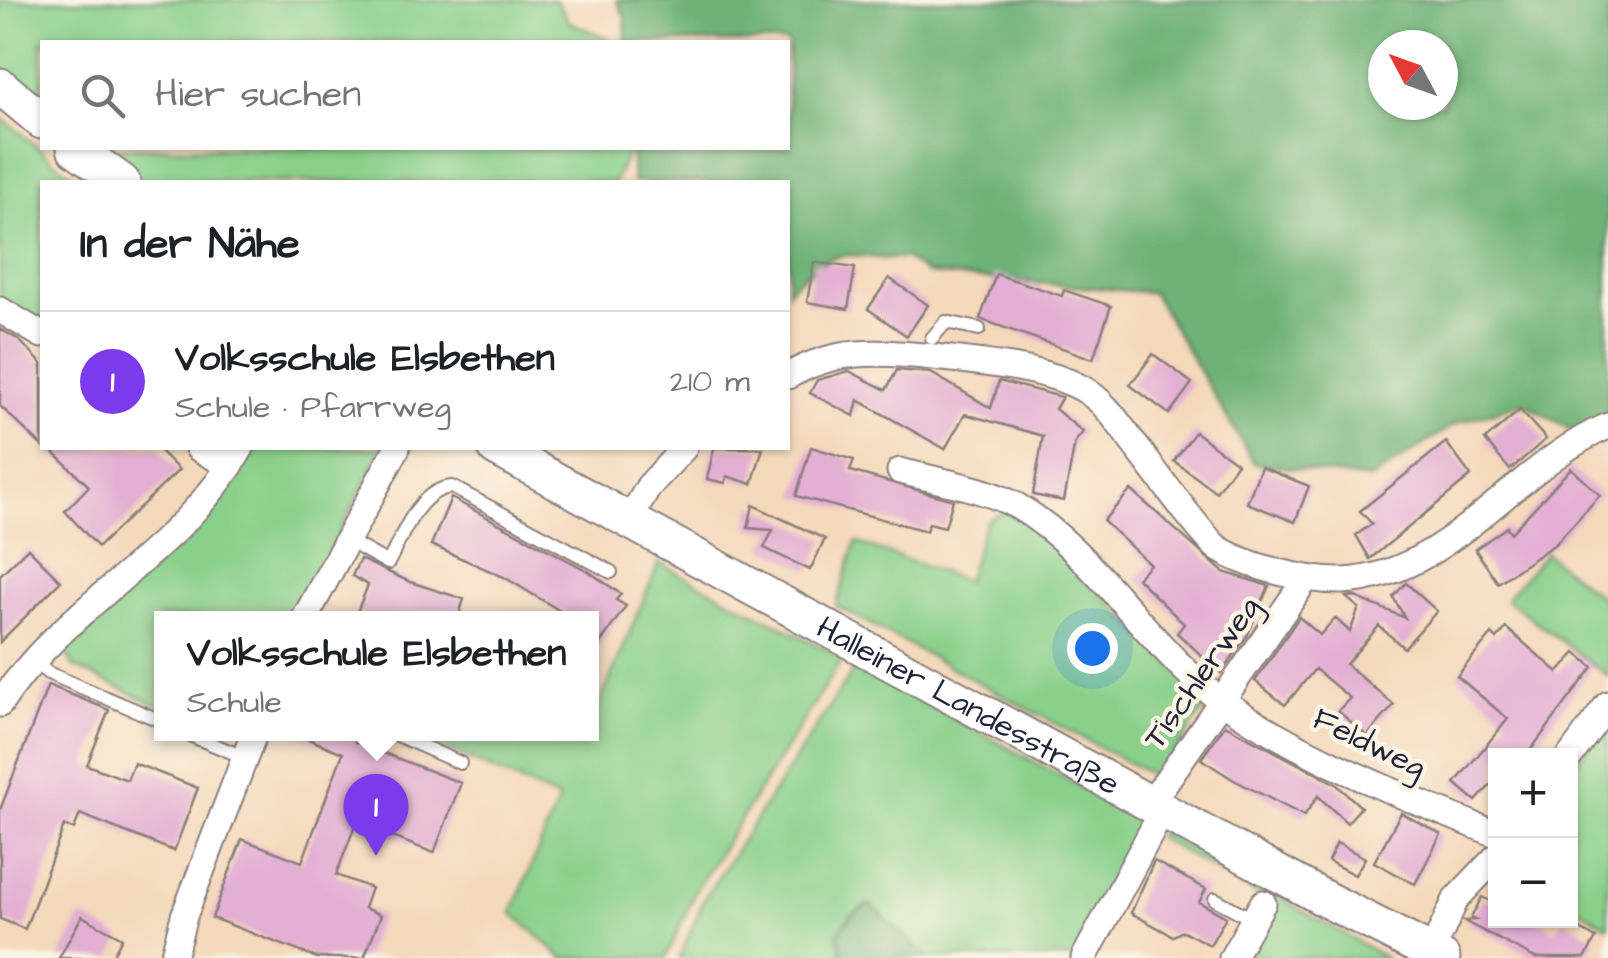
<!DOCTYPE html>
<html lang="de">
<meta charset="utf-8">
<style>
:root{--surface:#fff;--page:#f6f6f6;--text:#202124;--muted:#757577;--line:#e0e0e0;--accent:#7c3aed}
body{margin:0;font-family:"Architects Daughter",sans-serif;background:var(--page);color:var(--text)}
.controls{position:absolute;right:30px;bottom:30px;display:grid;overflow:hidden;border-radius:0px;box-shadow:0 2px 8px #0004}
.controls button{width:90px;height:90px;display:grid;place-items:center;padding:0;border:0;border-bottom:2px solid var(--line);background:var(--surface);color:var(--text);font:50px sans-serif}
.compass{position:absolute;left:1368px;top:30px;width:90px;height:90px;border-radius:50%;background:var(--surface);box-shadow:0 2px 8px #0004;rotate:311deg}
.you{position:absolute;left:1092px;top:648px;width:35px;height:35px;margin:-25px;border:8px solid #fff;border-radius:50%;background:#1a73e8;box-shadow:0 0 0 15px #1a73e833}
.badge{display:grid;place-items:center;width:65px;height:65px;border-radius:50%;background:var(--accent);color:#fff;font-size:32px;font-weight:700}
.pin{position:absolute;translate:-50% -82px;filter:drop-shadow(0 2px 5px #0008)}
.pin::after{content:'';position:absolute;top:52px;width:35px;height:30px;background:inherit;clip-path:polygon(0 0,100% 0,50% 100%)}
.popup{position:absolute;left:154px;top:611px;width:445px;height:130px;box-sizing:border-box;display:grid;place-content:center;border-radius:0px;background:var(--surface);filter:drop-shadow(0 2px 8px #0005);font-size:32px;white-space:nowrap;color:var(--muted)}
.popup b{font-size:38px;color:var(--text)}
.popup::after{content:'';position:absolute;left:50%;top:100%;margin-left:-20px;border:20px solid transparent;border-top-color:var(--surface)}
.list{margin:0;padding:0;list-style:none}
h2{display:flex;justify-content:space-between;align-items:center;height:130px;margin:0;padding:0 40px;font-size:42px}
h2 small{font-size:32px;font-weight:400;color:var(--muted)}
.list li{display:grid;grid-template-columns:65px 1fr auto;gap:30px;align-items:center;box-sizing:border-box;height:140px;padding:0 40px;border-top:2px solid var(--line)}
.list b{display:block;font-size:38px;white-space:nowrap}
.list p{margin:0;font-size:32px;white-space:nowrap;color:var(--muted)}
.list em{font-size:32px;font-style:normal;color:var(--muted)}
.icon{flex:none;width:55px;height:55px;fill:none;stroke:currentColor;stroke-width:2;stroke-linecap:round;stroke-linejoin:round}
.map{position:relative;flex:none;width:1608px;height:958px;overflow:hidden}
.search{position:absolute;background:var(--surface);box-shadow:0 2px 8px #0004;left:40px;top:40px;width:750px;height:110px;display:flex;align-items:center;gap:25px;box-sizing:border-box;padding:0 35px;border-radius:0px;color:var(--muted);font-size:38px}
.panel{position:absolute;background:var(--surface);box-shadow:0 2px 8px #0004;left:40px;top:180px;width:750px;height:270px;border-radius:0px}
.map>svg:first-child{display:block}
.green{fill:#89d08b;stroke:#567963;stroke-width:2.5}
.forest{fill:#6eb277;stroke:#486a59;stroke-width:2.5;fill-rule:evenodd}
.building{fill:#e3afd3}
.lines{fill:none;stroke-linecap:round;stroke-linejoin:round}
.lane-casing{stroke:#8b7e7b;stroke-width:16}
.street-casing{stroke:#8b7e7b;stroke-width:29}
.secondary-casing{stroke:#8b7e7b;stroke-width:39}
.lane{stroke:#fff;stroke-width:12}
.street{stroke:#fff;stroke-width:25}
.secondary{stroke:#fff;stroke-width:35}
.labels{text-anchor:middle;stroke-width:9;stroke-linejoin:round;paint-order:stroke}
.street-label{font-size:32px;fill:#22223b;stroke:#fcf5e5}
</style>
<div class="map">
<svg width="1608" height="958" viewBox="0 0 1608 958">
<rect width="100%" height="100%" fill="#fcf5e5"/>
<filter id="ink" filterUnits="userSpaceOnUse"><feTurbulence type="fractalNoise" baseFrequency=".01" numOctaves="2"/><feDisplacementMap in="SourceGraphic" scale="20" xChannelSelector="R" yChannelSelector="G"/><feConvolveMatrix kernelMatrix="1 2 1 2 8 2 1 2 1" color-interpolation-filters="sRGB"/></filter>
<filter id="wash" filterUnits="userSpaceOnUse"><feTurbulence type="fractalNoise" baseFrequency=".0048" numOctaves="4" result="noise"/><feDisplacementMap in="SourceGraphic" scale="40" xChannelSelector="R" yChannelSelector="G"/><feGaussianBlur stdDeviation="2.25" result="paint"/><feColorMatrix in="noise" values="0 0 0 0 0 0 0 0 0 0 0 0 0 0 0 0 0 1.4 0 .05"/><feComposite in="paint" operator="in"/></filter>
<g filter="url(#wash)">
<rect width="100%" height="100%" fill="#f4d9bb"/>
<g class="green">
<polygon points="0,0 556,0 569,22 607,38 609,42 42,42 42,103 0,69"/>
<polygon points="0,117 81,182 42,182 42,323 0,299"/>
<polygon points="97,148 630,148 614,182 141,182"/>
<polygon points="257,448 383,448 295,618 161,618 161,707 74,667 61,645 208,513"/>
<polygon points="1007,510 1029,522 1202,694 1206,706 1157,778 836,606 856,542 966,581 986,521"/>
<polygon points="1545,553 1608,603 1608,676 1506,599"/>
<polygon points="659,563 843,658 697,888 666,958 563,958 512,913 559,799 412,734 555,734 582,745 591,734 591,724"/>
<polygon points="856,666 1147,822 1075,958 927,958 894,931 881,912 838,932 843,958 679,958 705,897"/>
<polygon points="1608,716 1608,926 1571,905 1571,771"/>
<polygon points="1162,831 1386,958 1242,958 1273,904 1157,837"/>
</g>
<g class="forest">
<path d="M616,0H1608V417L1573,431L1524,403L1457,423L1371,479L1254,463L1153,293L928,274L904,258C882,262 859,252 841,256C823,259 799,278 788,291V182H633L631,148H788V42H626L625,17ZM1383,45H1443V105H1383Z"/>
<polygon points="870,904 927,958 843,958 838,933 851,915"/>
</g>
<g id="blocks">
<g class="building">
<polygon points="814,262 855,268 848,309 807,302"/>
<polygon points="996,274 1062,296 1064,290 1111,306 1093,359 980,319"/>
<polygon points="889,278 928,305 907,336 868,309"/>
<polygon points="0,329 19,340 42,364 42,446 0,406"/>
<polygon points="1153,354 1192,383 1169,414 1130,385"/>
<polygon points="897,370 931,373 991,408 999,381 1062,397 1055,409 1083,432 1075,442 1064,501 1033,495 1043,436 965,414 945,449 858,400 854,416 810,393 817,380 849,371 886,390"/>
<polygon points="1520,410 1546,439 1510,470 1485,440"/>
<polygon points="1195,432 1237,463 1216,492 1174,461"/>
<polygon points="1446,442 1471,476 1370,559 1356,535 1372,524 1360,511"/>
<polygon points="811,447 854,460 850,471 953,500 945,527 929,523 926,531 796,496"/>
<polygon points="49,448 157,448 179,470 98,547 65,511 89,486"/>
<polygon points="714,448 763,448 752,484 727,476 725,483 707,479"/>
<polygon points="1261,467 1309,486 1295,522 1247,503"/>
<polygon points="1571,468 1600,495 1555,544 1498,583 1475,549 1507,527 1511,533"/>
<polygon points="1131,490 1223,572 1269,586 1247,636 1221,673 1177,633 1184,624 1137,578 1150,564 1103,521"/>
<polygon points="451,498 588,571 621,594 616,600 626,606 591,656 591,618 572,618 504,577 431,545"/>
<polygon points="753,505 825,539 810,570 764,548 773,530 748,528"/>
<polygon points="28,548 61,581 0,642 0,575"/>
<polygon points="360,559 410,582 464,599 458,618 369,618 357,612 368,585 352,576"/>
<polygon points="1406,583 1437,611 1404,648 1379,626 1346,664 1394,705 1367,736 1338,711 1350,698 1315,669 1285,705 1255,681 1299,617 1320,635 1335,618 1350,632 1359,608 1346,597 1353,596 1405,618 1393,597"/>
<polygon points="1506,628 1558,672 1576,653 1593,667 1526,756 1496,756 1496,779 1476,801 1455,783 1508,719 1457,676 1492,634 1497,639"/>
<polygon points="48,685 109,710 87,765 127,780 134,763 198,788 174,851 80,814 74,829 64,826 25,929 0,919 0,810"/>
<polygon points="1225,725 1336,784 1361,807 1347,823 1318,796 1304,816 1234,780 1201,759"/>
<polygon points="296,734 359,734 355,742 461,783 434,853 356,823 336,875 371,888 364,908 381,915 364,958 317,958 212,918 242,839 302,862 343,753"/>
<polygon points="1401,813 1441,834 1415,884 1374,862"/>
<polygon points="1337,843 1365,858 1355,875 1328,861"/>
<polygon points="1154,861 1206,889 1199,902 1226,917 1210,945 1183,931 1173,936 1131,913"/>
<polygon points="1482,897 1496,904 1496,920 1537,920 1555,930 1564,920 1596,938 1585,958 1535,958 1464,921 1475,920 1471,918"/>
<polygon points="82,916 122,938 111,958 59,958"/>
</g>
</g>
</g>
<g filter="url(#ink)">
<use href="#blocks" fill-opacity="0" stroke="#8b7e7b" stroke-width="2.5"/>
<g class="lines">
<g class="lane-casing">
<g id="lane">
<polyline points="932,338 946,322 979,329"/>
<path d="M345,539L388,563C402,537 418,489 452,487L611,572"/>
<polyline points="33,661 48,673 161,721"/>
<polyline points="187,734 244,757"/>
<polyline points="395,734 460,763"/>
<polyline points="1215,899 1254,920"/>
</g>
</g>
<g class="street-casing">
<g id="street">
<polyline points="0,310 42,335"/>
<path d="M788,376C837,347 879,352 934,357C977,362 1052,368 1088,392C1110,407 1122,429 1138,449C1152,467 1205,540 1219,549C1248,567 1310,582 1343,581C1449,576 1515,465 1608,426"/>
<polyline points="198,448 230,466"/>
<path d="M900,471C938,481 982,487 1017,506C1095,551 1149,649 1221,700C1300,756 1406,798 1496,834"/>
<polyline points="629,521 649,486 684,448"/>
<polyline points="305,618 397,448"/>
<path d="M0,704C65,604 182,552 241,448"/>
<polyline points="1570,756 1608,704"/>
<polyline points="1151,803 1306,579"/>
<polyline points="173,958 184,916 254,734"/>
<polyline points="1084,958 1163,810"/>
<polyline points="1232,958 1263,903"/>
<polyline points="1429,958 1456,899 1496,857"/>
</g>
</g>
<g class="secondary-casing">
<g id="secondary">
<polyline points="0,86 42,121"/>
<polyline points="75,148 122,182"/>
<path id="s1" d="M496,448L1329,901L1442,958"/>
</g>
</g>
<use href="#lane" class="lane"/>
<use href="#street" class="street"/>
<use href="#secondary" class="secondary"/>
</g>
</g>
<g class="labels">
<g class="street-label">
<text transform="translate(1201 672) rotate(-55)" y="11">Tischlerweg</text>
<text dy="11" stroke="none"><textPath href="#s1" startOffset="538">Halleiner Landesstraße</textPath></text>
<text transform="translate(1370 742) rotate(26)" y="11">Feldweg</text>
</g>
</g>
</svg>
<div class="controls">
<button>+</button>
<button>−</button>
</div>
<svg class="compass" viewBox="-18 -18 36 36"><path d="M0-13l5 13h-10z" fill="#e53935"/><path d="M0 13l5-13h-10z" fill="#757577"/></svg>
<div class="you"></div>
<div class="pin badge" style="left:376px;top:856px">1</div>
<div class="popup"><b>Volksschule Elsbethen</b>Schule</div>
<div class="search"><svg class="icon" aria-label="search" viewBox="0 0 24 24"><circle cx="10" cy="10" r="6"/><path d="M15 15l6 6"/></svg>Hier suchen</div>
<section class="panel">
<h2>In der Nähe<small></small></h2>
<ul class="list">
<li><span class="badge">1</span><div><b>Volksschule Elsbethen</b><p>Schule · Pfarrweg</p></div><em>210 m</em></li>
</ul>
</section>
</div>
